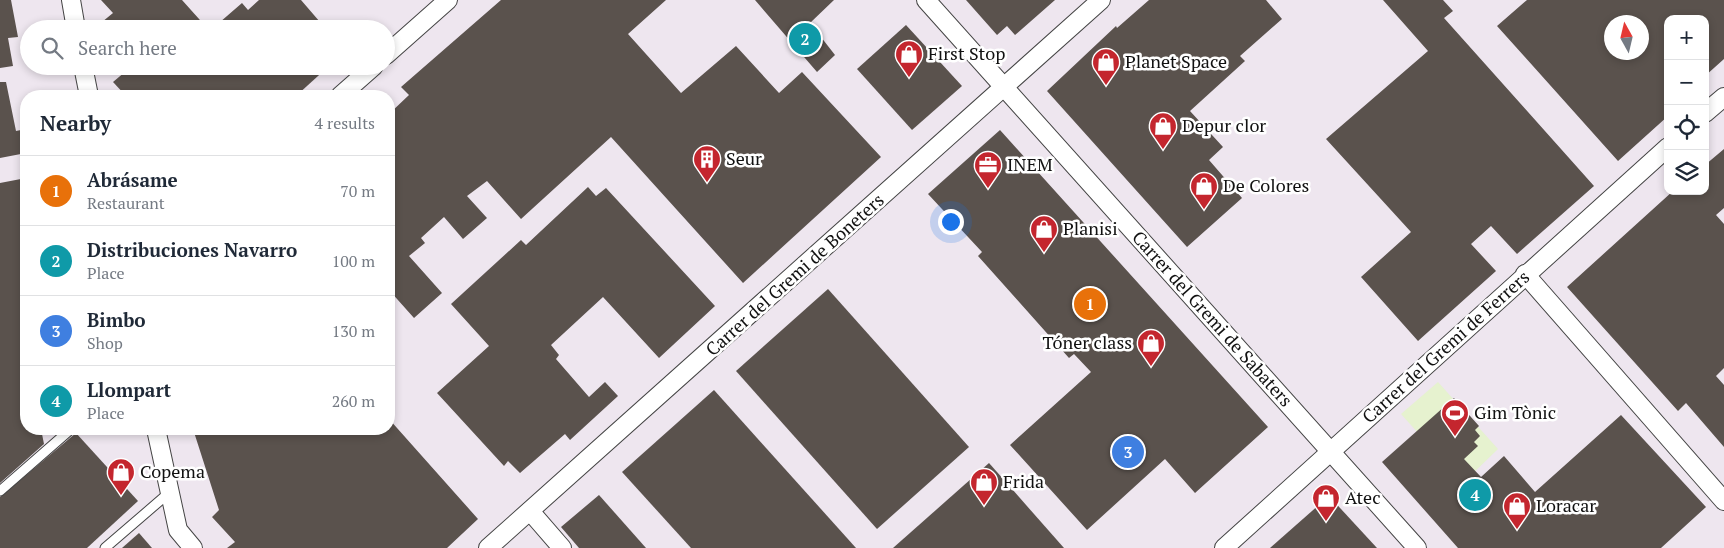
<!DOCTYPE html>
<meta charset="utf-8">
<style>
:root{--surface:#fff;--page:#f6f6f7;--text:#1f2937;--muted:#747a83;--line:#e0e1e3;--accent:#ea580c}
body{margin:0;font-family:"PT Serif",serif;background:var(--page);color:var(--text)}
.controls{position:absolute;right:15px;top:15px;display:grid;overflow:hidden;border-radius:10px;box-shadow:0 2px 8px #0003}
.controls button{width:45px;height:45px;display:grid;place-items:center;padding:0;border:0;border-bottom:1px solid var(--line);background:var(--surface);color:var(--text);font:25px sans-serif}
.compass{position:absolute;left:1604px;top:15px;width:45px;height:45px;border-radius:50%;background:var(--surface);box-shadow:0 2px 8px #0003;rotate:352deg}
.you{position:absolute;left:950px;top:221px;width:18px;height:18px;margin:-12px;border:4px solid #fff;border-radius:50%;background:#1a73e8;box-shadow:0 0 0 8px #1a73e833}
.badge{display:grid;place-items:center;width:32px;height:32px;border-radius:50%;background:var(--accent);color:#fff;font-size:16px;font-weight:700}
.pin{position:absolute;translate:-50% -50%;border:2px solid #fff;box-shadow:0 1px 5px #0006}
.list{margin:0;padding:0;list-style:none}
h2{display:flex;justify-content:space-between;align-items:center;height:65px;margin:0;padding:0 20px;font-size:21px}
h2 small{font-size:16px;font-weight:400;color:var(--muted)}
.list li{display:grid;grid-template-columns:32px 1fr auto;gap:15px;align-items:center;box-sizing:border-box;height:70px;padding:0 20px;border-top:1px solid var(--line)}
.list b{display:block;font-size:19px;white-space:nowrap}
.list p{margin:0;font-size:16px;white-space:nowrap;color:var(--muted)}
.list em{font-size:16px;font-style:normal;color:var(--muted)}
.icon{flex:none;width:28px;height:28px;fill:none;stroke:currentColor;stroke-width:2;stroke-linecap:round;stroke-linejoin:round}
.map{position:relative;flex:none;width:1724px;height:548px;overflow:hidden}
.search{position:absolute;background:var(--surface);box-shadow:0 2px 8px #0003;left:20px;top:20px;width:375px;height:55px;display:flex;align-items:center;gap:12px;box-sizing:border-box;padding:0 18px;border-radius:28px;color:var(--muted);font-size:19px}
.panel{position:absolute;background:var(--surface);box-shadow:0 2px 8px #0003;left:20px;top:90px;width:375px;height:345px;border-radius:20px}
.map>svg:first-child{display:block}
.industrial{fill:#eee6ef;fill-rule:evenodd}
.pitch{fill:#e6f2cf}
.building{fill:#5a524d;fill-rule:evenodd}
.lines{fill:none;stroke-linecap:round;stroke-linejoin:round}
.service-casing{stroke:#444;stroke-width:11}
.minor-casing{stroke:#444;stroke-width:20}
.service{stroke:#fff;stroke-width:9}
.minor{stroke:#fff;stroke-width:18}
.labels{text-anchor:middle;stroke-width:5;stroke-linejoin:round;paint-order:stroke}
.poi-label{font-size:18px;fill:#111;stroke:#fff;text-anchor:start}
.street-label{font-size:18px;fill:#111;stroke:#fff}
</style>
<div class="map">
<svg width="1724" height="548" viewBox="0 0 1724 548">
<rect width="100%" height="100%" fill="#fffdf5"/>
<path class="industrial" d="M0,0H1724V548H0ZM1668,19H1705V191H1668ZM1612,22H1642V52H1612ZM29,29H386V66H29ZM26,96H389V429H26Z"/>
<polygon class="pitch" points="1438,382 1498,449 1463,483 1401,414"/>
<g class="building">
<polygon points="0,0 11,0 18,37 8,38 13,66 0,68"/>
<polygon points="101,0 182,0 208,29 108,29 102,22 113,13"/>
<polygon points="259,0 301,0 326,29 212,29 242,3 248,10"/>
<polygon points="501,0 666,0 628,34 681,93 736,46 779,93 802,72 881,157 743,283 611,137 521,219 487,181 467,196 487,218 463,239 444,217 421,238 425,243 409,256 442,293 414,318 389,290 389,114 409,95 401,87"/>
<polygon points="755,0 834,0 810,23 835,55 817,72"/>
<polygon points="966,0 1055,0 1015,35 1007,26 997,35"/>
<polygon points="1149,0 1266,0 1282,19 1240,56 1245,61 1190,111 1223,147 1209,160 1242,198 1187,247 1047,91 1116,26 1117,28"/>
<polygon points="1383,0 1443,0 1453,11 1444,18 1594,186 1517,254 1491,226 1471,244 1496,271 1418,341 1361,277 1411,232 1326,139 1428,51"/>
<path d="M1527,0H1724V59L1705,76V19H1668V116L1618,161L1497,26ZM1612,22H1642V52H1612Z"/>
<polygon points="906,25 962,86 912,130 857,69"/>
<polygon points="132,66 329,66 296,96 126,96 113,82"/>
<polygon points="0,82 6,82 16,131 26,129 26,153 0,158"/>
<polygon points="1000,130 1268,427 1195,493 1165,459 1087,530 1010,445 1091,372 1074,354 1069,358 978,256 982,252 928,194"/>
<polygon points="1724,149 1724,208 1716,215 1724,224 1724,368 1716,376 1724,385 1724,447 1686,403 1678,411 1567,287 1673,191 1705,191 1705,165"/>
<polygon points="26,178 26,429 41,429 44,444 0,483 0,183"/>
<polygon points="588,187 596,196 606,188 715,306 659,358 603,297 551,345 559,355 556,359 589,397 605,382 618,396 570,440 565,434 520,473 508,461 504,466 437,393 489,346 451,304 521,240 526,245"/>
<polygon points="828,289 969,447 877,529 736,371"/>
<polygon points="714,390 856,548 691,548 622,472"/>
<polygon points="1454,398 1479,426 1475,430 1480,436 1474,442 1478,446 1464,459 1481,477 1504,456 1535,492 1621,415 1706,507 1661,548 1458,548 1382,462"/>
<polygon points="389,419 478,519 447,548 227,548 235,542 212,517 219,510 193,429 389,429"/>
<polygon points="76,433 138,501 87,548 0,548 0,497"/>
<polygon points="989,463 1064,548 893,548"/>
<polygon points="599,495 646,548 579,548 561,527"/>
<polygon points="1329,496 1377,548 1270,548"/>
<polygon points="139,533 152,548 122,548"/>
</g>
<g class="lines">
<g class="service-casing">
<g id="service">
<polyline points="0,491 71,429"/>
<polyline points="105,548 170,492"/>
</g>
</g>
<g class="minor-casing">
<g id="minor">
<polyline points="71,0 76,29"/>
<polyline points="926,0 1417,548"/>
<polyline points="386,55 448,0"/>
<polyline points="83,66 89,96"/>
<polyline points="340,96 374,66"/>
<polyline points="1705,113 1724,97"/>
<polyline points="1525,274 1724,501"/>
<polyline points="156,429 178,530 193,548"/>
<polyline points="530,511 562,548"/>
<polyline points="488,548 1101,0"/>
<polyline points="1224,548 1668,147"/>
</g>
</g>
<use href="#service" class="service"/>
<use href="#minor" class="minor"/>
</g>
<defs>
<g id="shop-pin" transform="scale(1.4375)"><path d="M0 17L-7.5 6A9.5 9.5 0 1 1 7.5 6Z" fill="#c4262e" stroke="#fff"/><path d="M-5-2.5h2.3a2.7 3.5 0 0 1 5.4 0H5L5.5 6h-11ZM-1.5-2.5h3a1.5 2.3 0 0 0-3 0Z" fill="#fff"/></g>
<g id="building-pin" transform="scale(1.4375)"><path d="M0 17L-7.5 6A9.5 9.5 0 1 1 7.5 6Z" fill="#c4262e" stroke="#fff"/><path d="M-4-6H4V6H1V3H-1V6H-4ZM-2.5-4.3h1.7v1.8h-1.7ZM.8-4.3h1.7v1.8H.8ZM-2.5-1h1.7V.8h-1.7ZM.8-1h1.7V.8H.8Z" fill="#fff"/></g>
<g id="office-pin" transform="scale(1.4375)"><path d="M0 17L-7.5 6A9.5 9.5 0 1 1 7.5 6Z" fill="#c4262e" stroke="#fff"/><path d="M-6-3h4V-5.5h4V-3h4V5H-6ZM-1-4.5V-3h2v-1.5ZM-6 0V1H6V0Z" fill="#fff"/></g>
<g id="stadium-pin" transform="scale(1.4375)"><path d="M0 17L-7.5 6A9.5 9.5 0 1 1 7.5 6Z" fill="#c4262e" stroke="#fff"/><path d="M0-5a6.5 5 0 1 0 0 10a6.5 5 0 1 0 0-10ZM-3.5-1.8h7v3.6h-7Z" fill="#fff"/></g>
</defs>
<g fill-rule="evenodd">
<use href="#shop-pin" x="909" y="54"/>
<use href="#shop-pin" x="1106" y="62"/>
<use href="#shop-pin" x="1163" y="126"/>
<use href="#building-pin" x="707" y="159"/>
<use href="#office-pin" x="988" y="165"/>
<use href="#shop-pin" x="1204" y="186"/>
<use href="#shop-pin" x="1044" y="229"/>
<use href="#shop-pin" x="1151" y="343"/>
<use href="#stadium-pin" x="1455" y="413"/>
<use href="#shop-pin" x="121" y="472"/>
<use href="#shop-pin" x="984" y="482"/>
<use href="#shop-pin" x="1326" y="498"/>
<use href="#shop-pin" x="1517" y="506"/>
</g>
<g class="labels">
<g class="poi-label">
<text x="928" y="60">First Stop</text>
<text x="1125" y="68">Planet Space</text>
<text x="1182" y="132">Depur clor</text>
<text x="726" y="165">Seur</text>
<text x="1007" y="171">INEM</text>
<text x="1223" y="192">De Colores</text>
<text x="1063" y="235">Planisi</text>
<text x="1132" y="349" text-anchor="end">Tóner class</text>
<text x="1474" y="419">Gim Tònic</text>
<text x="140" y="478">Copema</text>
<text x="1003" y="488">Frida</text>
<text x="1345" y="504">Atec</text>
<text x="1536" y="512">Loracar</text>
</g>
<g class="street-label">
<text transform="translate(795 275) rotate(-42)" y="6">Carrer del Gremi de Boneters</text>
<text transform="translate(1212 319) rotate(48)" y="6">Carrer del Gremi de Sabaters</text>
<text transform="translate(1446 347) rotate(-42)" y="6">Carrer del Gremi de Ferrers</text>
</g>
</g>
</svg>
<div class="controls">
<button>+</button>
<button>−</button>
<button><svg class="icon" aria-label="locate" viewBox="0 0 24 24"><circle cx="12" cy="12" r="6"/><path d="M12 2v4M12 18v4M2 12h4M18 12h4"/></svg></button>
<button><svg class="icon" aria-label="layers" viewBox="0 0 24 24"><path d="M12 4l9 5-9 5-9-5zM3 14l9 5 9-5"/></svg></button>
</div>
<svg class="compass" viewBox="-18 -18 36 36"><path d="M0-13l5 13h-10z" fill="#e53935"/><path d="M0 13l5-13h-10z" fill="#747a83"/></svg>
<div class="you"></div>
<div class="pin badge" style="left:1090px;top:304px;background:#e8710a">1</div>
<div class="pin badge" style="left:805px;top:39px;background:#0f9aa8">2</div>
<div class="pin badge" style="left:1128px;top:452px;background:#3f7fe0">3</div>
<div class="pin badge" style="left:1475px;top:495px;background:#0f9aa8">4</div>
<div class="search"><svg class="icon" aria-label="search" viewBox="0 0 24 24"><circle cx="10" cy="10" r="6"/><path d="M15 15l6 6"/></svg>Search here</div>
<section class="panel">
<h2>Nearby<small>4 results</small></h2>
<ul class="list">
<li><span class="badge" style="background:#e8710a">1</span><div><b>Abrásame</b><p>Restaurant</p></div><em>70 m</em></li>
<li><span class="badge" style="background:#0f9aa8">2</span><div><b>Distribuciones Navarro</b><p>Place</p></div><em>100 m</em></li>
<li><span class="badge" style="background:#3f7fe0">3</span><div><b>Bimbo</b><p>Shop</p></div><em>130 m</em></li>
<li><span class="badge" style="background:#0f9aa8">4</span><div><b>Llompart</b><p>Place</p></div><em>260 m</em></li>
</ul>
</section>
</div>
